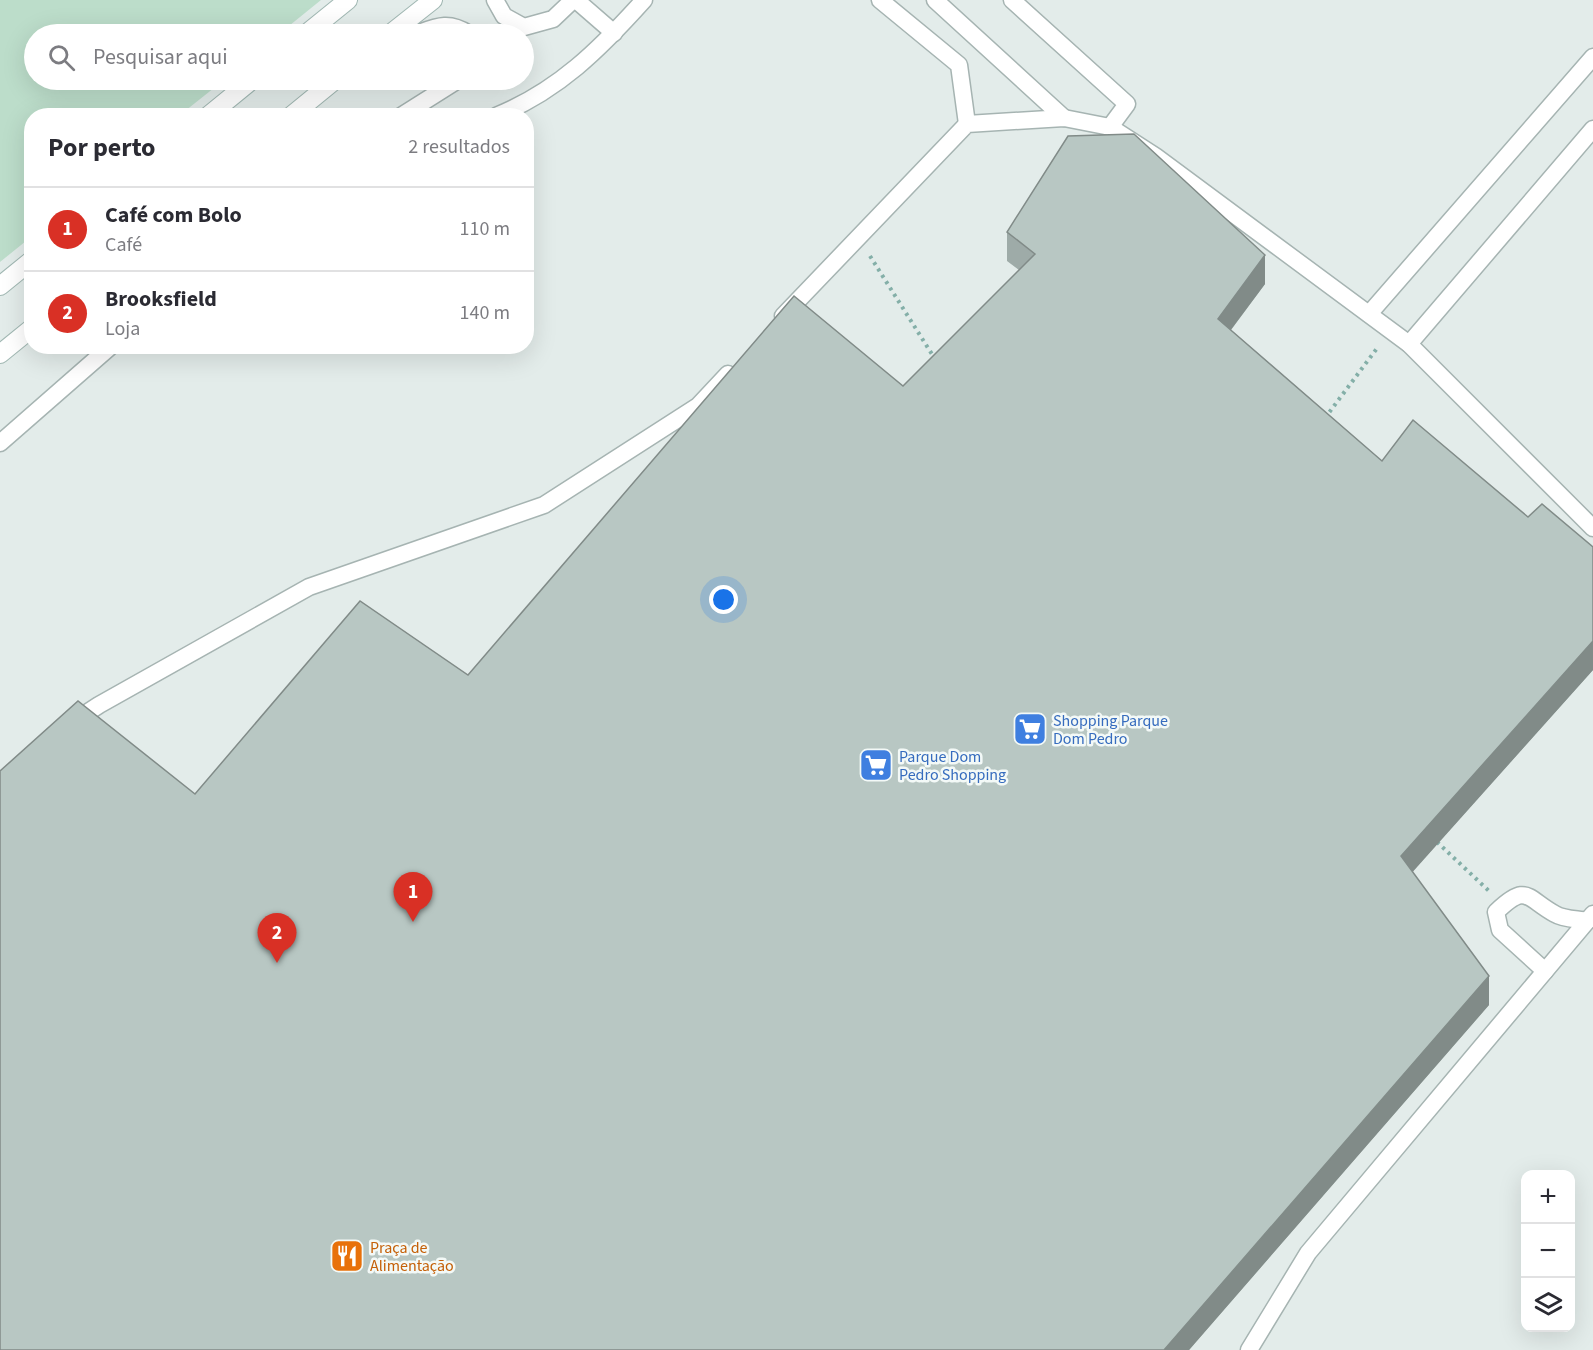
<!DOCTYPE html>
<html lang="pt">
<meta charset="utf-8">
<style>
:root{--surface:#fff;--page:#f2f2f3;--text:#2b2b33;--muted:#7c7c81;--line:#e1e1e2;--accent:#d93025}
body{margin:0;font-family:"Source Sans 3",sans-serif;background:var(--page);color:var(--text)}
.controls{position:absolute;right:18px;bottom:18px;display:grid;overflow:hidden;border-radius:12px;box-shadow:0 6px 24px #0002}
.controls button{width:54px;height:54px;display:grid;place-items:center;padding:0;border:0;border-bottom:2px solid var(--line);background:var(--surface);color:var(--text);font:30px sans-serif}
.you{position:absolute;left:724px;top:600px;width:21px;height:21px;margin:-15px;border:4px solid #fff;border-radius:50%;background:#1a73e8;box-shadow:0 0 0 9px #1a73e833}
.badge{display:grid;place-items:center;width:39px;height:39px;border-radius:50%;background:var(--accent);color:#fff;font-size:20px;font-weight:700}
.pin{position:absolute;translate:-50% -50px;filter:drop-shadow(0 2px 3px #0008)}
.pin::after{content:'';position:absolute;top:32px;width:21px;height:18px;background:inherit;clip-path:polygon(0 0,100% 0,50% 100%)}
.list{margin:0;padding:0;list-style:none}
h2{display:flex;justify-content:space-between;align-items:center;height:78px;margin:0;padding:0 24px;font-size:26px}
h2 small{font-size:20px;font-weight:400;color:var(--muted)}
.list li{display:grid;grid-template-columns:39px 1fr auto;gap:18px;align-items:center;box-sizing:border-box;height:84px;padding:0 24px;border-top:2px solid var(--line)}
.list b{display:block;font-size:22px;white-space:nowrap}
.list p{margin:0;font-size:20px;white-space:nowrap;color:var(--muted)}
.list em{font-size:20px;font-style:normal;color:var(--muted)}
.icon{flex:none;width:33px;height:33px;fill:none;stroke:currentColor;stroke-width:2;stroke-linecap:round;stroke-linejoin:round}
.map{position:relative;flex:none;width:1593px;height:1350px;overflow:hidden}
.search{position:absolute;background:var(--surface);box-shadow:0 6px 24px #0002;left:24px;top:24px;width:510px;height:66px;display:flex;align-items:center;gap:15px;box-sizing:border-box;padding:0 21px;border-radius:33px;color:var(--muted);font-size:22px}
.panel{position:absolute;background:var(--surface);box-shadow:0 6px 24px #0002;left:24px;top:108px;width:510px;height:246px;border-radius:24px}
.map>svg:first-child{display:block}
.green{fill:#bcddca}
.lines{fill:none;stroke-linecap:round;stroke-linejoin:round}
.lane-casing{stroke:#a6b4b2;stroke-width:19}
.secondary-casing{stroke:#a1b8b3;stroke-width:20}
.path{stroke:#84afa8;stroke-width:4;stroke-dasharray:3 4.5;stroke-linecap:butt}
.lane{stroke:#fff;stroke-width:16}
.secondary{stroke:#fff;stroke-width:18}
.wall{fill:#9eaba8}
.shaded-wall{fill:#818b88}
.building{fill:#b8c7c3;stroke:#818b88;stroke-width:1.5}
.labels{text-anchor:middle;stroke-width:5;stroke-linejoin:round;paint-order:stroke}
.shop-label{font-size:16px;fill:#366cbe;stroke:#f3f9f7;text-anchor:start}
.food-label{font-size:16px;fill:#c56008;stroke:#f3f9f7;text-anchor:start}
</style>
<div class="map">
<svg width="1593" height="1350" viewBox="0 0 1593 1350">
<rect width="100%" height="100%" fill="#e3ecea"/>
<polygon class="green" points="0,0 321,0 279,34 34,34 34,80 224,80 180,115 32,116 31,237 0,262"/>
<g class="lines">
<g class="lane-casing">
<g id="lane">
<polyline points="495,0 504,16 524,27 553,19 573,0"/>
<polyline points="576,0 614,33"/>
<polyline points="880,0 959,65 967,124"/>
<polyline points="935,0 1064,118"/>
<polyline points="1012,0 1127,104 1110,127"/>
<path d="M416,34C438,26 449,21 469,34"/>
<polyline points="401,116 458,80"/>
<path d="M496,116C558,91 600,49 644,0"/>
<polyline points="1369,314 1593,57"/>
<polyline points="783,316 967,124 1064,118 1110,127 1155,156 1409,344 1593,528"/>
<polyline points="1409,344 1593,129"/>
<polyline points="0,443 111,346"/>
<polyline points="73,722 99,705 309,587 544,505 698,406 728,374"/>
<path d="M1545,971L1500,930L1496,912C1527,882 1526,898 1555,914C1563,919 1577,919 1587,921"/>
<polyline points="1249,1350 1308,1253 1593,914"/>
</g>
</g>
<g class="secondary-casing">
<g id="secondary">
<polyline points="306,34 348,0"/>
<polyline points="390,34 433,0"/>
<polyline points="208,116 252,80"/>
<polyline points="291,116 335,80"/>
<polyline points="0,286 32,260"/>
<polyline points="0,354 32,328"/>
</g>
</g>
<g class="path">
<polyline points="870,256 935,359"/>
<polyline points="1325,418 1378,347"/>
<polyline points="1437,842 1489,891"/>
</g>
<use href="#lane" class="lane"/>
<use href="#secondary" class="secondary"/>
</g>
<polygon class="wall" points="1007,232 1265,284 1231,330 1382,461 1528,517 1593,547 1593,670 1412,872 1489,1005 1189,1350 0,1350 195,794 468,675 903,386 1019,270 1007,261"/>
<g class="shaded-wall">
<polygon points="1265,255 1265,284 1218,347 1218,319"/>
<polygon points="1593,641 1593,670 1401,885 1401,856"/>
<polygon points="1489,976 1489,1005 1189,1350 1164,1350"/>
</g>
<polygon class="building" points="1134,134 1265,255 1218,319 1382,461 1413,420 1528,517 1542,504 1593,547 1593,641 1401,856 1489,976 1164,1350 0,1350 0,771 78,701 195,794 360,601 468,675 794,296 903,386 1035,254 1007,232 1068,136"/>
<defs>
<g id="supermarket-square" transform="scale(1.725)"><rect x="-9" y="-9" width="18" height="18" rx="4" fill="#3f7fe0" stroke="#f3f9f7"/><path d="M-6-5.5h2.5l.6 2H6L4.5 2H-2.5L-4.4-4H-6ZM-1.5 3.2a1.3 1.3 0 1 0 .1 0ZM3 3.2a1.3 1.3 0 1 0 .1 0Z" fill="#fff"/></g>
<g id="restaurant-square" transform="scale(1.725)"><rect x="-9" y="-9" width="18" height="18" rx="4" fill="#e8710a" stroke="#f3f9f7"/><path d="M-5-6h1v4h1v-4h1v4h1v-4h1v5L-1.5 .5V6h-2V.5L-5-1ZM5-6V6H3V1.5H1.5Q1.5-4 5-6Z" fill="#fff"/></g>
</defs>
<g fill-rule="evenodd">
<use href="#supermarket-square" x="1030" y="729"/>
<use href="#supermarket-square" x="876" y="765"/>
<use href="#restaurant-square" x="347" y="1256"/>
</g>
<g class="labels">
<g class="shop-label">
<text x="1053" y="726">Shopping Parque<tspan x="1053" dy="18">Dom Pedro</tspan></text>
<text x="899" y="762">Parque Dom<tspan x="899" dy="18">Pedro Shopping</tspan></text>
</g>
<g class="food-label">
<text x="370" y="1253">Praça de<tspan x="370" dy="18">Alimentação</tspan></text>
</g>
</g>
</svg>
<div class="controls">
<button>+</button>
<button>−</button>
<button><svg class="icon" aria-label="layers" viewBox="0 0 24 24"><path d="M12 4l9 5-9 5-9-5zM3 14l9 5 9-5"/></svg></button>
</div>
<div class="you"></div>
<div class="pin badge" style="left:413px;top:922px">1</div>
<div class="pin badge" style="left:277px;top:963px">2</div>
<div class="search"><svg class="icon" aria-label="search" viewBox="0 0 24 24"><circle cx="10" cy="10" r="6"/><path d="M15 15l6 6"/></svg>Pesquisar aqui</div>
<section class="panel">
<h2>Por perto<small>2 resultados</small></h2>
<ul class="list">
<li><span class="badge">1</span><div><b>Café com Bolo</b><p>Café</p></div><em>110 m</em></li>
<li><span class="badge">2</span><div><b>Brooksfield</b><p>Loja</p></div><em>140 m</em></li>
</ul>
</section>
</div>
